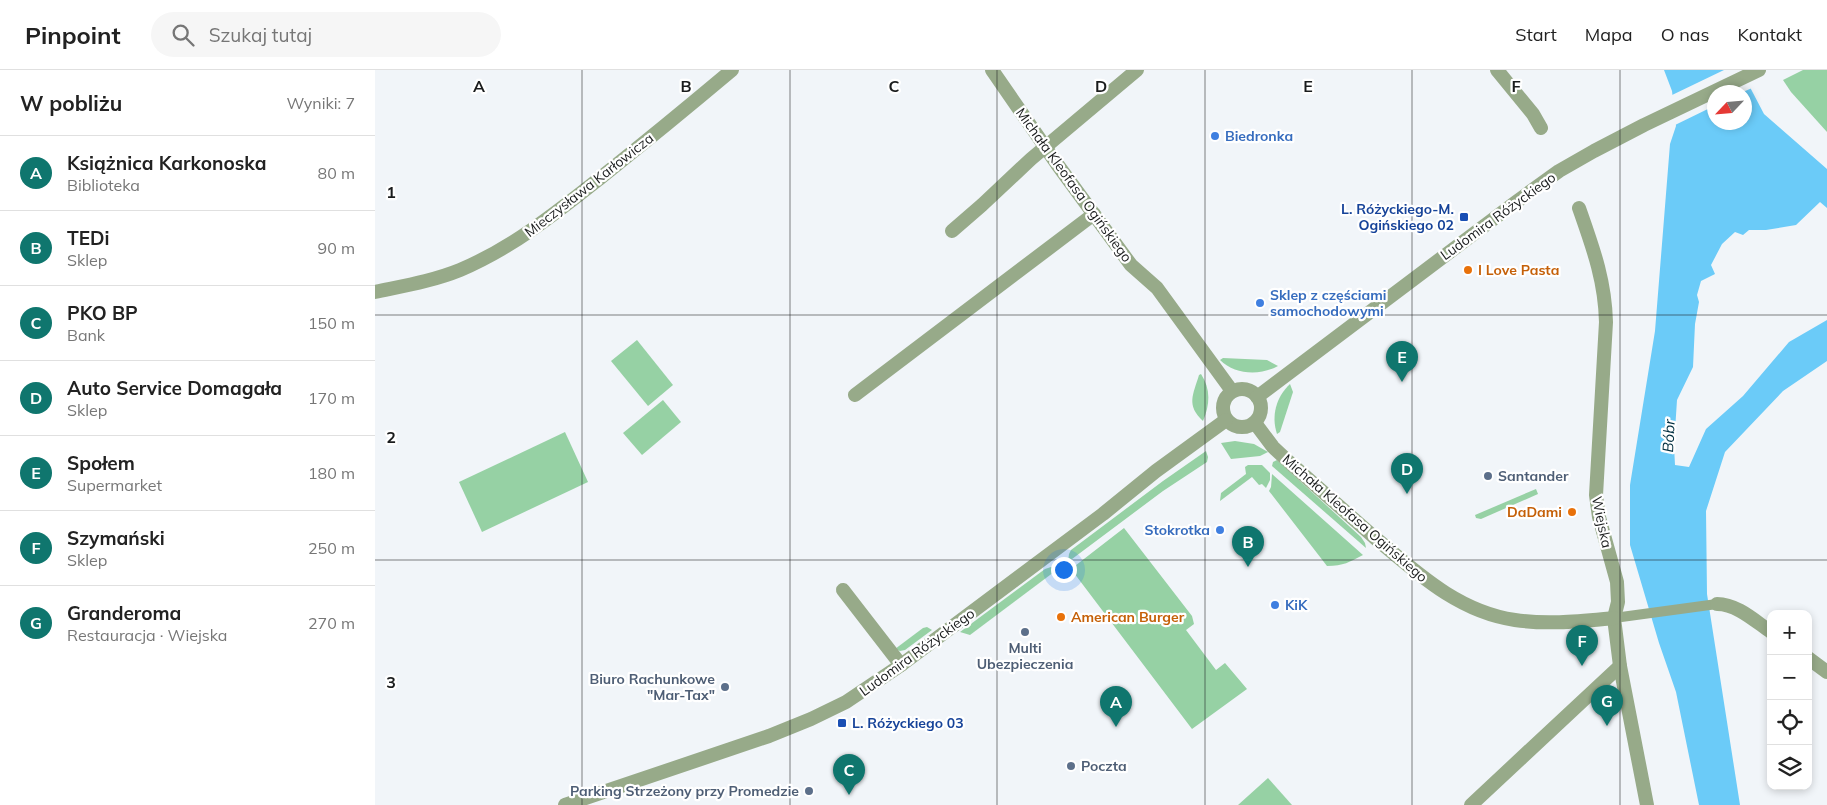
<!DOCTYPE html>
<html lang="pl">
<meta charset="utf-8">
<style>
:root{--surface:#fff;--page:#f6f6f6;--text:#222;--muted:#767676;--line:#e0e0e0;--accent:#0f766e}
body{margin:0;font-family:Mulish,sans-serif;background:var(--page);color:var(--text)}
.controls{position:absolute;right:15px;bottom:15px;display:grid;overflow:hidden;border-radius:10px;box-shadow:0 2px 8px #0003}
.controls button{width:45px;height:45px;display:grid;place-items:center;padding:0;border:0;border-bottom:1px solid var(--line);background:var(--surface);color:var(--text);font:25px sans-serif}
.compass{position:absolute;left:1332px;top:15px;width:45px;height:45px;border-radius:50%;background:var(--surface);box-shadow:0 2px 8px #0003;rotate:244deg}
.you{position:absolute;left:688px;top:499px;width:18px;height:18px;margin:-12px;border:4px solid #fff;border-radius:50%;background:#1a73e8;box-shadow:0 0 0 8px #1a73e833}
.badge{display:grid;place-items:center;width:32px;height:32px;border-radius:50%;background:var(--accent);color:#fff;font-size:16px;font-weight:700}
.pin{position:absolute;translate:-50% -41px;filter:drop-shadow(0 1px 2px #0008)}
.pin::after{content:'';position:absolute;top:26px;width:18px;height:15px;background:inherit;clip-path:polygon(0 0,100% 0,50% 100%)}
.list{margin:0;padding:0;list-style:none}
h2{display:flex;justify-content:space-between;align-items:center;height:65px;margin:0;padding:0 20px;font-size:21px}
h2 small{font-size:16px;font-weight:400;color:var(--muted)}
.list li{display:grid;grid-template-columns:32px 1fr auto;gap:15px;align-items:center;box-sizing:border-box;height:75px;padding:0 20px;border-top:1px solid var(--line)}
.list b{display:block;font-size:19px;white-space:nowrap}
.list p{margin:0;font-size:16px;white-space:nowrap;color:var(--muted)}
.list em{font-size:16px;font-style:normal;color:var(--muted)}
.icon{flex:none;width:28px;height:28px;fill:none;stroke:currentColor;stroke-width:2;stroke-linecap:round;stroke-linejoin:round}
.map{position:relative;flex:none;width:1452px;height:735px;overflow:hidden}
header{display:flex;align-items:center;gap:30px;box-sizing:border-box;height:70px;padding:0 25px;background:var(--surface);border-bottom:1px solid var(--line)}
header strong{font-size:24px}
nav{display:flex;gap:28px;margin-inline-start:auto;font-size:18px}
.search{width:350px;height:45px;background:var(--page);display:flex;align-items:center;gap:12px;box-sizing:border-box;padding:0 18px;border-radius:28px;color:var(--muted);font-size:19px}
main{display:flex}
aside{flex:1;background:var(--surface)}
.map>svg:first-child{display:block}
.green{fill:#96d1a4}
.water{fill:#6bcbf8;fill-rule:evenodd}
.pier{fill:#f1f5f9}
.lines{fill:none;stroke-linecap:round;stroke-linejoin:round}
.pedestrian{stroke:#97aa89;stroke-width:10}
.minor{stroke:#97aa89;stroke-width:14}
.tertiary{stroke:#97aa89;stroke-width:14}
.grid{fill:none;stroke:#1a1c1d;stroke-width:1;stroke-opacity:0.55}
.shop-dot{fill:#3f7fe0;stroke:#fff;stroke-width:2}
.transit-dot{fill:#1a4fb4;stroke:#fff;stroke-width:2}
.food-dot{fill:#e8710a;stroke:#fff;stroke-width:2}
.service-dot{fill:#5c6f8a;stroke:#fff;stroke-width:2}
.labels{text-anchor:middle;stroke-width:4.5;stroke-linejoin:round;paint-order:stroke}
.shop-label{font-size:14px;font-weight:bold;fill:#366cbe;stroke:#fff;text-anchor:start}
.street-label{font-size:14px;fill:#1a1c1d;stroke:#fff}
.transit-label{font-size:14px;font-weight:bold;fill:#164399;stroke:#fff;text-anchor:end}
.food-label{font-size:14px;font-weight:bold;fill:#c56008;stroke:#fff;text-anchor:start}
.service-label{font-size:14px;font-weight:bold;fill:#4e5e75;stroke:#fff;text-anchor:start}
.water-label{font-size:15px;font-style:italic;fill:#012f41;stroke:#fff}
.grid-label{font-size:16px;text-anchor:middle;font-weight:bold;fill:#1a1c1d;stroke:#fff;stroke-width:4.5;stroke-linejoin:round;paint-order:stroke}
</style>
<header>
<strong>Pinpoint</strong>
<div class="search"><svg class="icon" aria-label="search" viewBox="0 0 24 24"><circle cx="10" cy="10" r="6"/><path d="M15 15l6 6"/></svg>Szukaj tutaj</div>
<nav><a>Start</a><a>Mapa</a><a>O nas</a><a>Kontakt</a></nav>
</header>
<main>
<aside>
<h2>W pobliżu<small>Wyniki: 7</small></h2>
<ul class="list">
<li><span class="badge">A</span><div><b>Książnica Karkonoska</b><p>Biblioteka</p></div><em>80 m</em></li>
<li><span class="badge">B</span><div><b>TEDi</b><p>Sklep</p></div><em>90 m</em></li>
<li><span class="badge">C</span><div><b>PKO BP</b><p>Bank</p></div><em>150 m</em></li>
<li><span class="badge">D</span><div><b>Auto Service Domagała</b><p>Sklep</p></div><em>170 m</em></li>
<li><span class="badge">E</span><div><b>Społem</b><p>Supermarket</p></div><em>180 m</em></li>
<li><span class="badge">F</span><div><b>Szymański</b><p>Sklep</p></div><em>250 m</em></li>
<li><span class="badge">G</span><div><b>Granderoma</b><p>Restauracja · Wiejska</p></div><em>270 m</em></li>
</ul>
</aside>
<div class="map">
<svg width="1452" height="735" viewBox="0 0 1452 735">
<rect width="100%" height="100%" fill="#f1f5f9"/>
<g class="green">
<polygon points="1428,0 1452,0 1452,62 1416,22 1408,10"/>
<polygon points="262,270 298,315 273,336 236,291"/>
<path d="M848,288L892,290L903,296C885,306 860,305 845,290Z"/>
<path d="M826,304C836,319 835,335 828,351C811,335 818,325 824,305Z"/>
<path d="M915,314L918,322L905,362L902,364C896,346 901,327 915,314Z"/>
<polygon points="288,330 306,352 267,385 248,363"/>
<polygon points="190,362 213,412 107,462 84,412"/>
<polygon points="860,371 879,374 893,382 885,386 856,389 846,373"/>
<polygon points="831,381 833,387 832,392 788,421 693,492 694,484 696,480 788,411"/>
<polygon points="902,390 986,467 990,473 991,478 897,396 898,392"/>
<polygon points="873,395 887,395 895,403 895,410 891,418 887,414 884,415 877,407 845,431 846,423 871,404 870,397"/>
<path d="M897,404L988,485C974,492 969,496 952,496L894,421L896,417Z"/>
<polygon points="1161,419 1163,424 1106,449 1101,448 1100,445"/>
<polygon points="749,458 817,546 819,554 811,560 841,600 850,593 872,619 817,659 696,499"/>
<polygon points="676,497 683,499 595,565 585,562 670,499"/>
<polygon points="552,557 557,560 530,580 525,581 520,579 548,558"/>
<polygon points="893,708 917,735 863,735"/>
</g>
<path class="water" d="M1289,0H1366L1389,44L1452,99V138L1445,132L1421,155L1391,160H1374L1368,165L1360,162L1347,174L1336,195L1340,204L1326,211L1322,225L1324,232L1320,254L1318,297L1302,330L1299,376L1300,395L1314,397L1331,359L1368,326L1414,272L1452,250V291L1408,321L1350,382L1331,441L1332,524L1365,735H1324L1301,622L1284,573L1255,475V415L1280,261L1295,74L1301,56L1297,21ZM1340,22H1370V52H1340Z"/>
<polygon class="pier" points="1349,0 1368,0 1377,18 1368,22 1340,22 1339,36 1298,56 1295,26"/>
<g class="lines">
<polyline class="pedestrian" points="1239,548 1342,534"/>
<g class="minor">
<polyline points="1122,0 1158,44 1166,58"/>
<path d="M1204,138C1218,178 1230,210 1231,252L1221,425L1224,447L1242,512L1243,532L1239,548L1245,596L1272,735"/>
<polyline points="577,161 607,135 656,89 762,0"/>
<path d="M0,222C28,216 58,211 85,200C137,178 181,143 224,109C269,73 313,37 357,0"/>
<polyline points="480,325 719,144"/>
<path d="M880,353L898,377L914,392C942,417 971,442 999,467C1041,502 1083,542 1140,550C1173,555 1206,551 1239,548"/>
<polyline points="468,520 526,595"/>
<path d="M1342,534C1362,534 1380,551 1396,562"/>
<polyline points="1433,588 1452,602"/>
<polyline points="1096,735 1245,596"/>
</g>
<g class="tertiary">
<polyline points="617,0 682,94 756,195 782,218 857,321"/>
<circle cx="867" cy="338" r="19"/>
<polyline points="882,327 1141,132 1184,101 1219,81 1269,55 1384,0"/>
<polyline points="190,735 394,666 436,649 471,632 526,595 728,444 781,401 851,350"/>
</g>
</g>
<path class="grid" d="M207,0V735M415,0V735M622,0V735M830,0V735M1037,0V735M1245,0V735M0,245H1452M0,490H1452"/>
<g class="shop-dot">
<circle cx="840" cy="66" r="5"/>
<circle cx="885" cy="233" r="5"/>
<circle cx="845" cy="460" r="5"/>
<circle cx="900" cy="535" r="5"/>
</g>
<g class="transit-dot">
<rect x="1084" y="142" width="10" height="10" rx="2.5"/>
<rect x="462" y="648" width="10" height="10" rx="2.5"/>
</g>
<g class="food-dot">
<circle cx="1093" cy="200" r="5"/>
<circle cx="1197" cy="442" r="5"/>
<circle cx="686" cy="547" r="5"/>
</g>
<g class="service-dot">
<circle cx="1113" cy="406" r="5"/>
<circle cx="650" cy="562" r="5"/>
<circle cx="350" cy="617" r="5"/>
<circle cx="696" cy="696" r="5"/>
<circle cx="434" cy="721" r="5"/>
</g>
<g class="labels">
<g class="shop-label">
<text x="850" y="71">Biedronka</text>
<text x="895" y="230">Sklep z częściami<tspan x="895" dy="16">samochodowymi</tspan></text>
<text x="835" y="465" text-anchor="end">Stokrotka</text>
<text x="910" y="540">KiK</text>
</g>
<g class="street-label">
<text transform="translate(214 115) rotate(-38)" y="5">Mieczysława Karłowicza</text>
<text transform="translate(699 115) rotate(54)" y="5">Michała Kleofasa Ogińskiego</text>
<text transform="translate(1123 146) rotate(-36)" y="5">Ludomira Różyckiego</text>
<text transform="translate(980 448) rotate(41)" y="5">Michała Kleofasa Ogińskiego</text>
<text transform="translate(1227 452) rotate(78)" y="5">Wiejska</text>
<text transform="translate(542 582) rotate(-36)" y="5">Ludomira Różyckiego</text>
</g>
<g class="transit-label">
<text x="1079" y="144">L. Różyckiego-M.<tspan x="1079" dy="16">Ogińskiego 02</tspan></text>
<text x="477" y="658" text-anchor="start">L. Różyckiego 03</text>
</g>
<g class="food-label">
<text x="1103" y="205">I Love Pasta</text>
<text x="1187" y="447" text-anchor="end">DaDami</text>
<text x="696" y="552">American Burger</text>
</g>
<g class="service-label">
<text x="1123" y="411">Santander</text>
<text x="650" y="583" text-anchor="middle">Multi<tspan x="650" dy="16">Ubezpieczenia</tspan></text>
<text x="340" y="614" text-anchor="end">Biuro Rachunkowe<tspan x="340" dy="16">"Mar-Tax"</tspan></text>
<text x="706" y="701">Poczta</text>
<text x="424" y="726" text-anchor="end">Parking Strzeżony przy Promedzie</text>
</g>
<g class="water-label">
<text transform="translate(1294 366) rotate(-87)" y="5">Bóbr</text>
</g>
</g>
<g class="grid-label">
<text x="104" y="22">A</text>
<text x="311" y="22">B</text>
<text x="519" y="22">C</text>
<text x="726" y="22">D</text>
<text x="933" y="22">E</text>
<text x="1141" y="22">F</text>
<text x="16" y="128">1</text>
<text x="16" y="373">2</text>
<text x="16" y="618">3</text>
</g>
</svg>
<div class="controls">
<button>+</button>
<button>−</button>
<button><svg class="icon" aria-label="locate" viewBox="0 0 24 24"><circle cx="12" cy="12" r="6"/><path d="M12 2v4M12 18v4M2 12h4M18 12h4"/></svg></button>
<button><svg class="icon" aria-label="layers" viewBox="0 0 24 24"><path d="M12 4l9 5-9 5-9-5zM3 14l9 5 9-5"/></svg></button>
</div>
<svg class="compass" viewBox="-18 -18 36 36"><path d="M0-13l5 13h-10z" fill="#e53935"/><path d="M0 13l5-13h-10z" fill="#767676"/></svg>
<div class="you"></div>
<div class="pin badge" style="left:741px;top:657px">A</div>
<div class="pin badge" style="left:873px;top:497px">B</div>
<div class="pin badge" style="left:474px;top:725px">C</div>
<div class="pin badge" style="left:1032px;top:424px">D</div>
<div class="pin badge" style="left:1027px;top:312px">E</div>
<div class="pin badge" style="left:1207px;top:596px">F</div>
<div class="pin badge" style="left:1232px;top:656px">G</div>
</div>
</main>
